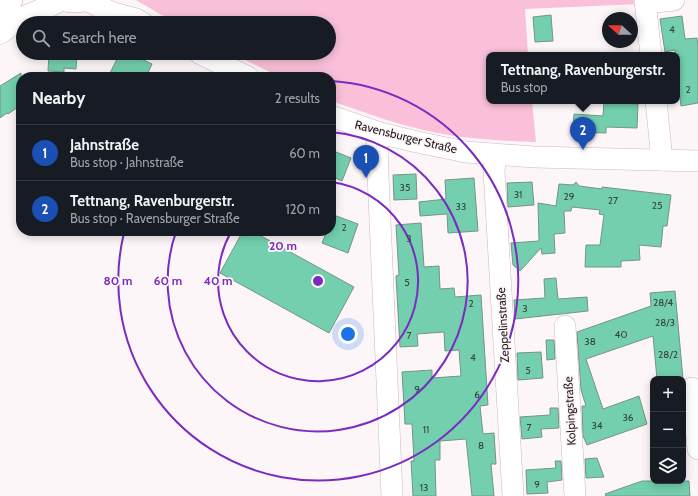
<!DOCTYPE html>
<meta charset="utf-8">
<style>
:root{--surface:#171b24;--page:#20242c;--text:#f1f3f6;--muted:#9ea1a6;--line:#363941;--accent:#b45309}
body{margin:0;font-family:Cabin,sans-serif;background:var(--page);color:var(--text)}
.controls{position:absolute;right:12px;bottom:12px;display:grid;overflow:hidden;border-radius:8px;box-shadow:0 2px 10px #0003}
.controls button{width:36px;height:36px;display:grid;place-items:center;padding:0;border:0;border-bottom:1px solid var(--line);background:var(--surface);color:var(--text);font:20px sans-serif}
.compass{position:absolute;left:602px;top:12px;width:36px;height:36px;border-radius:50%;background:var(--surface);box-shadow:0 2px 10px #0003;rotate:291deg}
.you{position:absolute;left:348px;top:334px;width:14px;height:14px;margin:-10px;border:3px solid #fff;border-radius:50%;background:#1a73e8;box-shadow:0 0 0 6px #1a73e833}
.badge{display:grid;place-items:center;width:26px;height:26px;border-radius:50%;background:var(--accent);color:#fff;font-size:13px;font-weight:700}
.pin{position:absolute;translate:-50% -33px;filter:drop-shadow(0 1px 2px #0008)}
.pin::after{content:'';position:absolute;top:21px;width:14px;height:12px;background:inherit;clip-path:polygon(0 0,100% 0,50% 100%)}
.popup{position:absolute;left:486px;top:52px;width:194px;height:52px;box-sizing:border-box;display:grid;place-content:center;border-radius:8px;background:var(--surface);filter:drop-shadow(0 1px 3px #0005);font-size:13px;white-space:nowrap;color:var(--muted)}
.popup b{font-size:15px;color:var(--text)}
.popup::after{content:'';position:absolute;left:50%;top:100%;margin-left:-8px;border:8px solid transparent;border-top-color:var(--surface)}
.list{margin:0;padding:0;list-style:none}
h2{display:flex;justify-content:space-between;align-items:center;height:52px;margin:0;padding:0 16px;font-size:17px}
h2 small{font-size:13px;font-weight:400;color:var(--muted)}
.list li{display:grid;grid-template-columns:26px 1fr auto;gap:12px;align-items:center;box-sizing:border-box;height:56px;padding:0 16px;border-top:1px solid var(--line)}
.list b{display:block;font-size:15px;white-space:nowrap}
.list p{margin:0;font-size:13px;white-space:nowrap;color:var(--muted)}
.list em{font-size:13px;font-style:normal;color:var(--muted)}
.icon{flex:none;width:22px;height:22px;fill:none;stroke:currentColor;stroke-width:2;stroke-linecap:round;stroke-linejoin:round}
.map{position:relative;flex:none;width:698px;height:496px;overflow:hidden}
.search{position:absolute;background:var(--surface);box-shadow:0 2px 10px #0003;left:16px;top:16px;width:320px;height:44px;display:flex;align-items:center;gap:10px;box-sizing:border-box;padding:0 14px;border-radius:22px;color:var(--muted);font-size:15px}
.panel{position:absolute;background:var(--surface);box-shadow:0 2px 10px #0003;left:16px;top:72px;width:320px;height:164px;border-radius:16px}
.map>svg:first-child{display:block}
.green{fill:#fac0d9}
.building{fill:#73cfad;stroke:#769488}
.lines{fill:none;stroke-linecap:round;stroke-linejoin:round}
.minor-casing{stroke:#d2b4c1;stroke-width:22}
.major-casing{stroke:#d2b4c1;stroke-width:23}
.minor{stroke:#fff;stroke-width:21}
.major{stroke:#fff;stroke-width:22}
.ring{fill:none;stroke:#7b2cbf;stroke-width:2}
.labels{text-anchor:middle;stroke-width:3.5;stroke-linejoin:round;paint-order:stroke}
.number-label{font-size:10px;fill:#364540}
.street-label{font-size:12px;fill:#22171c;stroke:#fdf6f9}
.centre{fill:#7b2cbf;stroke:#fdf6f9;stroke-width:2}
.ring-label{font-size:12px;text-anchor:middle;font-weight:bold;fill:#7b2cbf;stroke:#fdf6f9;stroke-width:3.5;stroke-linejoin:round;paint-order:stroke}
</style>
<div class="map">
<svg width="698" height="496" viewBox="0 0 698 496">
<rect width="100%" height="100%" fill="#fdf6f9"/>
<path class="green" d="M136,0H639L640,4L525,9L528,55H489V101H532L536,142C503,141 470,139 437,133C401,126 366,113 331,101V77H280L231,53H329V23H175Z"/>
<g class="building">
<polygon points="551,15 553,41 535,42 533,17"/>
<polygon points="682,16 685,39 697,38 698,47 698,103 681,106 677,74 677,55 675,55 675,50 665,52 660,19"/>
<polygon points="49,53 77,53 76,69 64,68 64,72 48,71"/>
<polygon points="120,53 129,53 152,64 146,77 108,77"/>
<polygon points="21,73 21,105 8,114 7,113 0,118 0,86"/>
<polygon points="604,102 638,104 637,128 606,127 606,133 573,132 574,114 603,116"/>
<polygon points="331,150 351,158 342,181 331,176"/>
<polygon points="416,174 417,199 394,200 393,175"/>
<polygon points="474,178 478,231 448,233 447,214 420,216 419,202 446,199 445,180"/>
<polygon points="532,182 534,205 508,207 507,183"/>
<polygon points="576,182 579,186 602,189 602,187 671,195 667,226 663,226 661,247 639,245 640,260 621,261 621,267 585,267 586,245 600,245 604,215 599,214 600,210 572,207 571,211 564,211 565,233 554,234 555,253 542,254 541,248 520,271 513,265 511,243 539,241 538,203 556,206 559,184 573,185"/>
<polygon points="331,214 358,224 348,253 322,243 327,231 331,231"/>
<polygon points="421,223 424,267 439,266 440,289 454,288 455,297 481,295 488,405 480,406 483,434 494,433 496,464 491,464 494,496 472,496 466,439 440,441 440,460 435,460 436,496 413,496 411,461 414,461 412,424 405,424 402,372 432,370 432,378 461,376 459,350 445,351 444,332 417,334 418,346 400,347 396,276 399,275 396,225"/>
<polygon points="243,231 252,231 354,287 329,333 220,273"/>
<polygon points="556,278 558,299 587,297 588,311 515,319 514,300 545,298 544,279"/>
<polygon points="675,291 683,379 657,379 653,336 586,359 603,409 639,396 647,424 587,445 583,436 582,406 586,406 581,390 577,332 651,306 650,293"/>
<polygon points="546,340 554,340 555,359 547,360"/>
<polygon points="541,352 543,378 518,380 517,353"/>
<polygon points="550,408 558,408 559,428 541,429 542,437 522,439 520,417 550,415"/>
<polygon points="597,458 604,477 586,478 585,459"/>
<polygon points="555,461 561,461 562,480 547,482 548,493 527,494 526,470 556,468"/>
<polygon points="642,481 689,481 690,496 606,496 605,494"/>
</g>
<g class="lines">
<g class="minor-casing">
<g id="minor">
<polyline points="86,0 113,13 136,19 143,23"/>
<polyline points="645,0 651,55"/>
<polyline points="645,3 674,0"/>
<polyline points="0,12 12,0"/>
<polyline points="199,53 248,77"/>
<polyline points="656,101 662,160"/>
<polyline points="331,116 380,133 417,142 466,152 534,157 698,161"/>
<polyline points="380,133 377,146 378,174 392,496"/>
<polyline points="496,155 494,171 513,496"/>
<polyline points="565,326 575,496"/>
<polyline points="692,388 698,449"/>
</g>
</g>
<g class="major-casing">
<g id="major">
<path d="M63,0C71,2 78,2 87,0"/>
<polyline points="0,33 21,18 37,12 61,0"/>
</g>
</g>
<use href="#minor" class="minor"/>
<use href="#major" class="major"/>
</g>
<g class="ring">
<path d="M318 231A50 50 0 1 1 318 231"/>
<path d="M331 182A100 100 0 1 1 231 232"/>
<path d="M331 132A150 150 0 1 1 176 232"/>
<path d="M332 81A200 200 0 1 1 124 233"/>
</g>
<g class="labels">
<g class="number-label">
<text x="672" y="33">4</text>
<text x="688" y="93">2</text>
<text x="405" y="191">35</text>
<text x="518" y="198">31</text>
<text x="569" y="200">29</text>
<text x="613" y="204">27</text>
<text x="657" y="209">25</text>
<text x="461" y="210">33</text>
<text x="344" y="231">2</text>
<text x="409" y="242">3</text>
<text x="407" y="286">5</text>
<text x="663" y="306">28/4</text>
<text x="471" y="307">2</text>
<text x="525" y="312">3</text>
<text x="665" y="326">28/3</text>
<text x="621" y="338">40</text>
<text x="409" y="339">7</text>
<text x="590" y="345">38</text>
<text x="668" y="358">28/2</text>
<text x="473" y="361">4</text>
<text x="528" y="374">5</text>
<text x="417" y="393">9</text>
<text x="477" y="398">6</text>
<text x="628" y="421">36</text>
<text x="597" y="429">34</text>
<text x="529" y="431">7</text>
<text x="426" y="433">11</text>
<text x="481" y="449">8</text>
<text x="537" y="488">9</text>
<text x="424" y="491">13</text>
</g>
<g class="street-label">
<text transform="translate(406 137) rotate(14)" y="4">Ravensburger Straße</text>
<text transform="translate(503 325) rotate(-93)" y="4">Zeppelinstraße</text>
<text transform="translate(570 411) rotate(-93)" y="4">Kolpingstraße</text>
</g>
</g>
<circle cx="318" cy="281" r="6" class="centre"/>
<g class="ring-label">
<text x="283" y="250">20 m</text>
<text x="118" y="285">80 m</text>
<text x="168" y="285">60 m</text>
<text x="218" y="285">40 m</text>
</g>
</svg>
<div class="controls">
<button>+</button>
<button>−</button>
<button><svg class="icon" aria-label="layers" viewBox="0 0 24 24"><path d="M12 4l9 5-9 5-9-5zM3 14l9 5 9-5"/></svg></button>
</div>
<svg class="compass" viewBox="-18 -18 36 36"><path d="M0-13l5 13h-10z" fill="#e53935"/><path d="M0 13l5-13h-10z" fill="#9ea1a6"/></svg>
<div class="you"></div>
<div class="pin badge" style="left:366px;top:178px;background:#1a4fb4">1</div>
<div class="pin badge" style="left:583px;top:150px;background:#1a4fb4">2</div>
<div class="popup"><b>Tettnang, Ravenburgerstr.</b>Bus stop</div>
<div class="search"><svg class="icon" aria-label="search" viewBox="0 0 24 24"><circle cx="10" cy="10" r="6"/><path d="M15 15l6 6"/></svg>Search here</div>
<section class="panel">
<h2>Nearby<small>2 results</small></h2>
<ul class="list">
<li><span class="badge" style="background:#1a4fb4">1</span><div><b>Jahnstraße</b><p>Bus stop · Jahnstraße</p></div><em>60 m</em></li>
<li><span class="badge" style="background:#1a4fb4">2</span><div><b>Tettnang, Ravenburgerstr.</b><p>Bus stop · Ravensburger Straße</p></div><em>120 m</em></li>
</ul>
</section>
</div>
